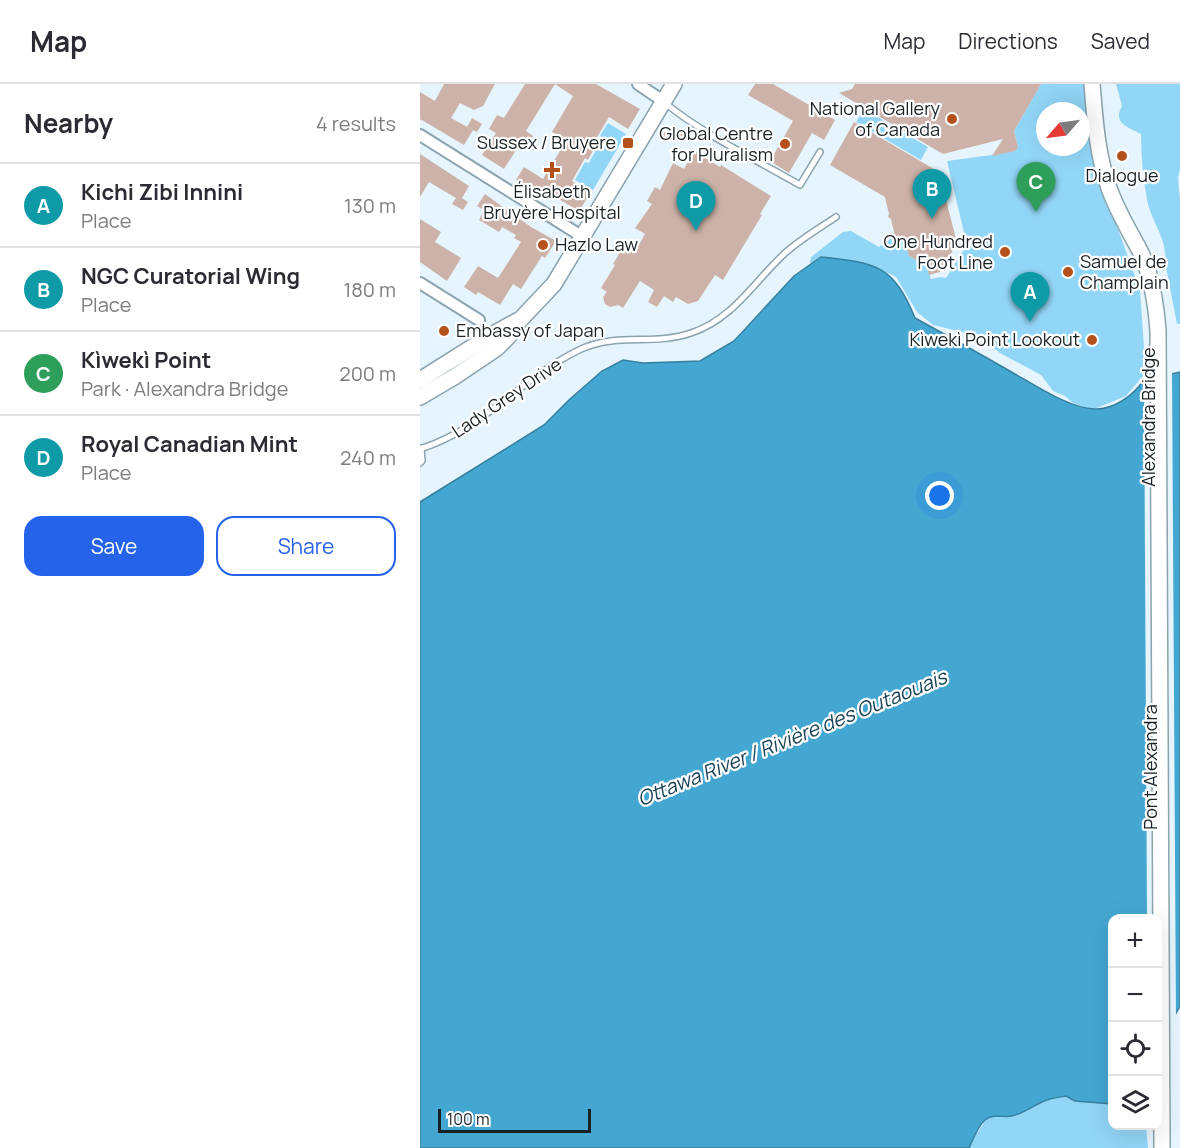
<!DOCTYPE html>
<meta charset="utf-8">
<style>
:root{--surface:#fff;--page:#f2f2f3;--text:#2b2b33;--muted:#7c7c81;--line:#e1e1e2;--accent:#2563eb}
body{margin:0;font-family:Manrope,sans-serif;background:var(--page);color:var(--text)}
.controls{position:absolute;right:18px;bottom:18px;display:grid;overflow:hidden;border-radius:12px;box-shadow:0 6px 24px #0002}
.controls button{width:54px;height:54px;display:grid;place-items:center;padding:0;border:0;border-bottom:2px solid var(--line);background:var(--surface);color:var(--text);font:30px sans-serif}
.compass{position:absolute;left:616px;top:18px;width:54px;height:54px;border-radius:50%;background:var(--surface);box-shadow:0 6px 24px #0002;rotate:242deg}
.scale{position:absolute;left:18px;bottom:15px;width:153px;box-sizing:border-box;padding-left:6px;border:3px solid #182126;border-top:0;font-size:16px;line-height:21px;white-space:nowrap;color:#182126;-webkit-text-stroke:4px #fff;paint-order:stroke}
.you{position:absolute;left:520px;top:412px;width:21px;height:21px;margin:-15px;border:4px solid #fff;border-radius:50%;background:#1a73e8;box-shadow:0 0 0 9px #1a73e833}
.badge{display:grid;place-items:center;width:39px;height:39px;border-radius:50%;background:var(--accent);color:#fff;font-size:20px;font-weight:700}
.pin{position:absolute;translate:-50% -50px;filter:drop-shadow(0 2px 3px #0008)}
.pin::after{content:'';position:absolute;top:32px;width:21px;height:18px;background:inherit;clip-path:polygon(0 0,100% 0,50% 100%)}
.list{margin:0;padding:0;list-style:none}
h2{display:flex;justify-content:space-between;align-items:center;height:78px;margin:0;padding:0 24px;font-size:26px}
h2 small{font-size:20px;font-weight:400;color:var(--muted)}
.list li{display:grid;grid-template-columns:39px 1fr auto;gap:18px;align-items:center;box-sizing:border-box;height:84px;padding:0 24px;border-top:2px solid var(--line)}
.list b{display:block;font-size:22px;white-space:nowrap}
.list p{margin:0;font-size:20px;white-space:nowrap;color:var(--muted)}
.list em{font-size:20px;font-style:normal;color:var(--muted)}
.actions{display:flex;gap:12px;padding:18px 24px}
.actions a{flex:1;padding:14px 0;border:2px solid var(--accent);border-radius:18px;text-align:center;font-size:21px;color:var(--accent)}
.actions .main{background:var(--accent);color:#fff}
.icon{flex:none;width:33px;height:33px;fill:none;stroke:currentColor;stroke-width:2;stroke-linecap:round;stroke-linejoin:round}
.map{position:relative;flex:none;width:760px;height:1064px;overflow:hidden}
header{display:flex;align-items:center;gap:36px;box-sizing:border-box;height:84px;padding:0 30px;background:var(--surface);border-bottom:2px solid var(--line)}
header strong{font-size:28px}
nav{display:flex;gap:33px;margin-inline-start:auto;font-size:21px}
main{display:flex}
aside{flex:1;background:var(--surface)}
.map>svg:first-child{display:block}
.green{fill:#92d6f7;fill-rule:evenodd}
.water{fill:#44a7d2;stroke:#377f9e;stroke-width:1.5}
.pier{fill:#e6f5fd}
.building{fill:#ccb2a8}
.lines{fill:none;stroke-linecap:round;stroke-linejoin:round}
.lane-casing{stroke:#8aa3af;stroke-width:8}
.street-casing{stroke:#8aa3af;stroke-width:14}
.secondary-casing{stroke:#8aa3af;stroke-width:18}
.lane{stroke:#fff;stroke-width:5}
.street{stroke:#fff;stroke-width:10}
.secondary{stroke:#fff;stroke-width:15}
.poi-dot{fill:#b4511b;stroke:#fff;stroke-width:2}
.labels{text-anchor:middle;stroke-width:4.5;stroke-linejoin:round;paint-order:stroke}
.poi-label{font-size:18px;fill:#182126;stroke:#fff;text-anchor:end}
.street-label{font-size:18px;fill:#182126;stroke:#fff}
.water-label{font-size:20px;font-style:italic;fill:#194356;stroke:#fff}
</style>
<header>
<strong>Map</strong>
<nav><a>Map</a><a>Directions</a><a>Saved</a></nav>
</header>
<main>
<aside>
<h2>Nearby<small>4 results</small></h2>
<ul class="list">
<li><span class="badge" style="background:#0f9aa8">A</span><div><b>Kichi Zibi Innini</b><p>Place</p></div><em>130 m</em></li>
<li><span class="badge" style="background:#0f9aa8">B</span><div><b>NGC Curatorial Wing</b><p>Place</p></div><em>180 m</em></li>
<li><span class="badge" style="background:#2e9e5b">C</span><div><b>Kìwekì Point</b><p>Park · Alexandra Bridge</p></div><em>200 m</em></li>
<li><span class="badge" style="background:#0f9aa8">D</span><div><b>Royal Canadian Mint</b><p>Place</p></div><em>240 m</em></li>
</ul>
<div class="actions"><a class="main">Save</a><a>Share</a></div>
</aside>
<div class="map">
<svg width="760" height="1064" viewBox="0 0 760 1064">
<rect width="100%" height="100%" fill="#e6f5fd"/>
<g class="green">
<path d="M621,0H666L680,95L720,206L725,278L723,279V292L706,312L672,326L653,319L645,312L633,307L621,291L580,269L559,252L513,241L497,228L476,193L468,189L409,178L395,181L390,179L391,173L423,148L431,147L459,163L475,152L485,158L489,172L507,182L511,195L521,193L526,194L547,161L527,77L579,70L598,63L594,47ZM625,27H661V63H625Z"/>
<path d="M696,0H760V85L758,94L760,116V240H757L745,178C748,156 731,137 727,116C723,94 721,72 721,50C708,43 692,39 702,22Z"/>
<polygon points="444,25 508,63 501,76 436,38"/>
<polygon points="188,39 206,50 173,106 155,96 165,78 169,79 182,55 180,52"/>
<polygon points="646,1012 655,1017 692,1020 692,1042 726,1042 728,1064 549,1064 553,1051 558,1048 567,1034 575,1031 585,1033 595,1031 628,1016"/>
</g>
<path class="water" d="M401,173C455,179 473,180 495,234C528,252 562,271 595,290C617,302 649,324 674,325C693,326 713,312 723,297L760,288V922L738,961V834H692V1020L655,1017L646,1012C640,1013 633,1014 627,1016C615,1020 605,1029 592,1032C583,1034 574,1029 565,1036C558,1042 553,1055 549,1064H0V418L124,341L150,315L182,287L203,276L223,279L280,277L314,257L374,192Z"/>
<polygon class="pier" points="752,287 756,935 740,963 738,834 727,834 724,293"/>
<g class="building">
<polygon points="24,0 75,0 63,22 54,26 40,19 31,34 53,46 44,61 0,35 0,8 15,17"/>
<polygon points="105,0 176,0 220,25 208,45 189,33 176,55 178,57 168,76 165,74 152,97 171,108 159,127 118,103 115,108 96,96 104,83 123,95 146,57 132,48 153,12 135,0 106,47 113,52 104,67 98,63 84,85 62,71 76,49 69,45 77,31 84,34"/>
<polygon points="335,0 353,0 415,36 404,56 392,49 369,89 350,77 373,37 328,11"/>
<polygon points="435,0 621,0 594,47 598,63 595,67 572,72 583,55 523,70 419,9 432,5"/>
<polygon points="52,34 62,40 57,48 47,43"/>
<polygon points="434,38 519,88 537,159 520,188 509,191 507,182 489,172 485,158 475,152 471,135 468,133 469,130 465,113 410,81"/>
<polygon points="257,44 265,49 261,55 254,51"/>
<polygon points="245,47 253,50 248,58 241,55"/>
<polygon points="274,67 300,83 301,81 351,112 340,130 342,131 303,196 295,191 278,217 268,220 256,213 253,218 244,212 237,223 228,218 234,206 220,197 203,224 198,221 190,223 185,220 183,213 187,208 181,204 195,181 193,180 205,160 216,166 225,150 215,144 232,120 227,117 235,103 240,106 253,79 264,85"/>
<polygon points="0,70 49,102 42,114 48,118 43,126 32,120 36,114 9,98 0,113"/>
<polygon points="65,110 111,143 136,157 125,174 122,172 101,205 93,200 80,221 58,208 56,211 44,203 58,182 78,194 101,158 94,154 96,151 82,143 79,148 59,136 64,126 57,122"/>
<polygon points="0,135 21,148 15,158 41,174 27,197 0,178"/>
</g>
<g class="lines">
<g class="lane-casing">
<g id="lane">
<path d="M245,19C286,52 335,75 380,101L400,68"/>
<path d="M0,365C65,344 100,295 159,266C196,248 233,262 271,249C313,235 333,199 364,170C379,156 398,145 416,133"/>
<polyline points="0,379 2,377 1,364"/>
</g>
</g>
<g class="street-casing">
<g id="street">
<polyline points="218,0 243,17"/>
<polyline points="0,51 163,153"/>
<polyline points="0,199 59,236"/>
</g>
</g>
<g class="secondary-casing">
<g id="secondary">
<path d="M672,0C675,36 677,70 689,104C697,127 709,146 720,167C732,191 736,220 738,247L742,1064"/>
<polyline points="0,296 68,253 97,237"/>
<polyline points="0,313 34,293 77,264 88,253 100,236 134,200 254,0"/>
</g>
</g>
<use href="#lane" class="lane"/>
<use href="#street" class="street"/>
<use href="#secondary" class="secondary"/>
</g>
<g class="poi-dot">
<circle cx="532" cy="35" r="6"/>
<rect x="202" y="53" width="12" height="12" rx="3"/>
<circle cx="365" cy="60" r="6"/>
<circle cx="702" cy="72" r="6"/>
<path d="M129 77h6v6h6v6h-6v6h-6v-6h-6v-6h6z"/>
<circle cx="123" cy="161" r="6"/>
<circle cx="585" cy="168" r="6"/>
<circle cx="648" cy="188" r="6"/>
<circle cx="24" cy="247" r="6"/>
<circle cx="672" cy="256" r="6"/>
</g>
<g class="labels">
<g class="poi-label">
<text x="520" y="31">National Gallery<tspan x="520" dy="21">of Canada</tspan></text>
<text x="353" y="56">Global Centre<tspan x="353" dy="21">for Pluralism</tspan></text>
<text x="196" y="65">Sussex / Bruyere</text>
<text x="702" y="98" text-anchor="middle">Dialogue</text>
<text x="132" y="114" text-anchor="middle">Élisabeth<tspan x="132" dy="21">Bruyère Hospital</tspan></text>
<text x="573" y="164">One Hundred<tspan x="573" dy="21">Foot Line</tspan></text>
<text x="135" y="167" text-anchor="start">Hazlo Law</text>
<text x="660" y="184" text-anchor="start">Samuel de<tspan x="660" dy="21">Champlain</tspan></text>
<text x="36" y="253" text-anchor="start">Embassy of Japan</text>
<text x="660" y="262">Kìwekì Point Lookout</text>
</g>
<g class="street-label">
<text transform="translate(87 314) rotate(-34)" y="6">Lady Grey Drive</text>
<text transform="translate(729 333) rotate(-90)" y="6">Alexandra Bridge</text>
<text transform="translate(731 683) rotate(-90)" y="6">Pont Alexandra</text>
</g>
<g class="water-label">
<text transform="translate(372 654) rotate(-22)" y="7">Ottawa River / Rivière des Outaouais</text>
</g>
</g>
</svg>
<div class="controls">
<button>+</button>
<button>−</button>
<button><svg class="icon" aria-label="locate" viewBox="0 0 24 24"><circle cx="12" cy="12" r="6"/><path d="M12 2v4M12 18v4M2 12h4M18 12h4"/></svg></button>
<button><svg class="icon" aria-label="layers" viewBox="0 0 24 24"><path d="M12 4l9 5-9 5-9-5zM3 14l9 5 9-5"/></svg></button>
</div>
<svg class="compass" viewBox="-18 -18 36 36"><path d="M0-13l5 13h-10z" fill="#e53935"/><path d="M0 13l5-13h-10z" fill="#7c7c81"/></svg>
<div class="scale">100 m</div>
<div class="you"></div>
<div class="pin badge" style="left:610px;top:238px;background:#0f9aa8">A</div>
<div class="pin badge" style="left:512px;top:135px;background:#0f9aa8">B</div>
<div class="pin badge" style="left:616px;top:128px;background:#2e9e5b">C</div>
<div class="pin badge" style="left:276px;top:147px;background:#0f9aa8">D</div>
</div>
</main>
